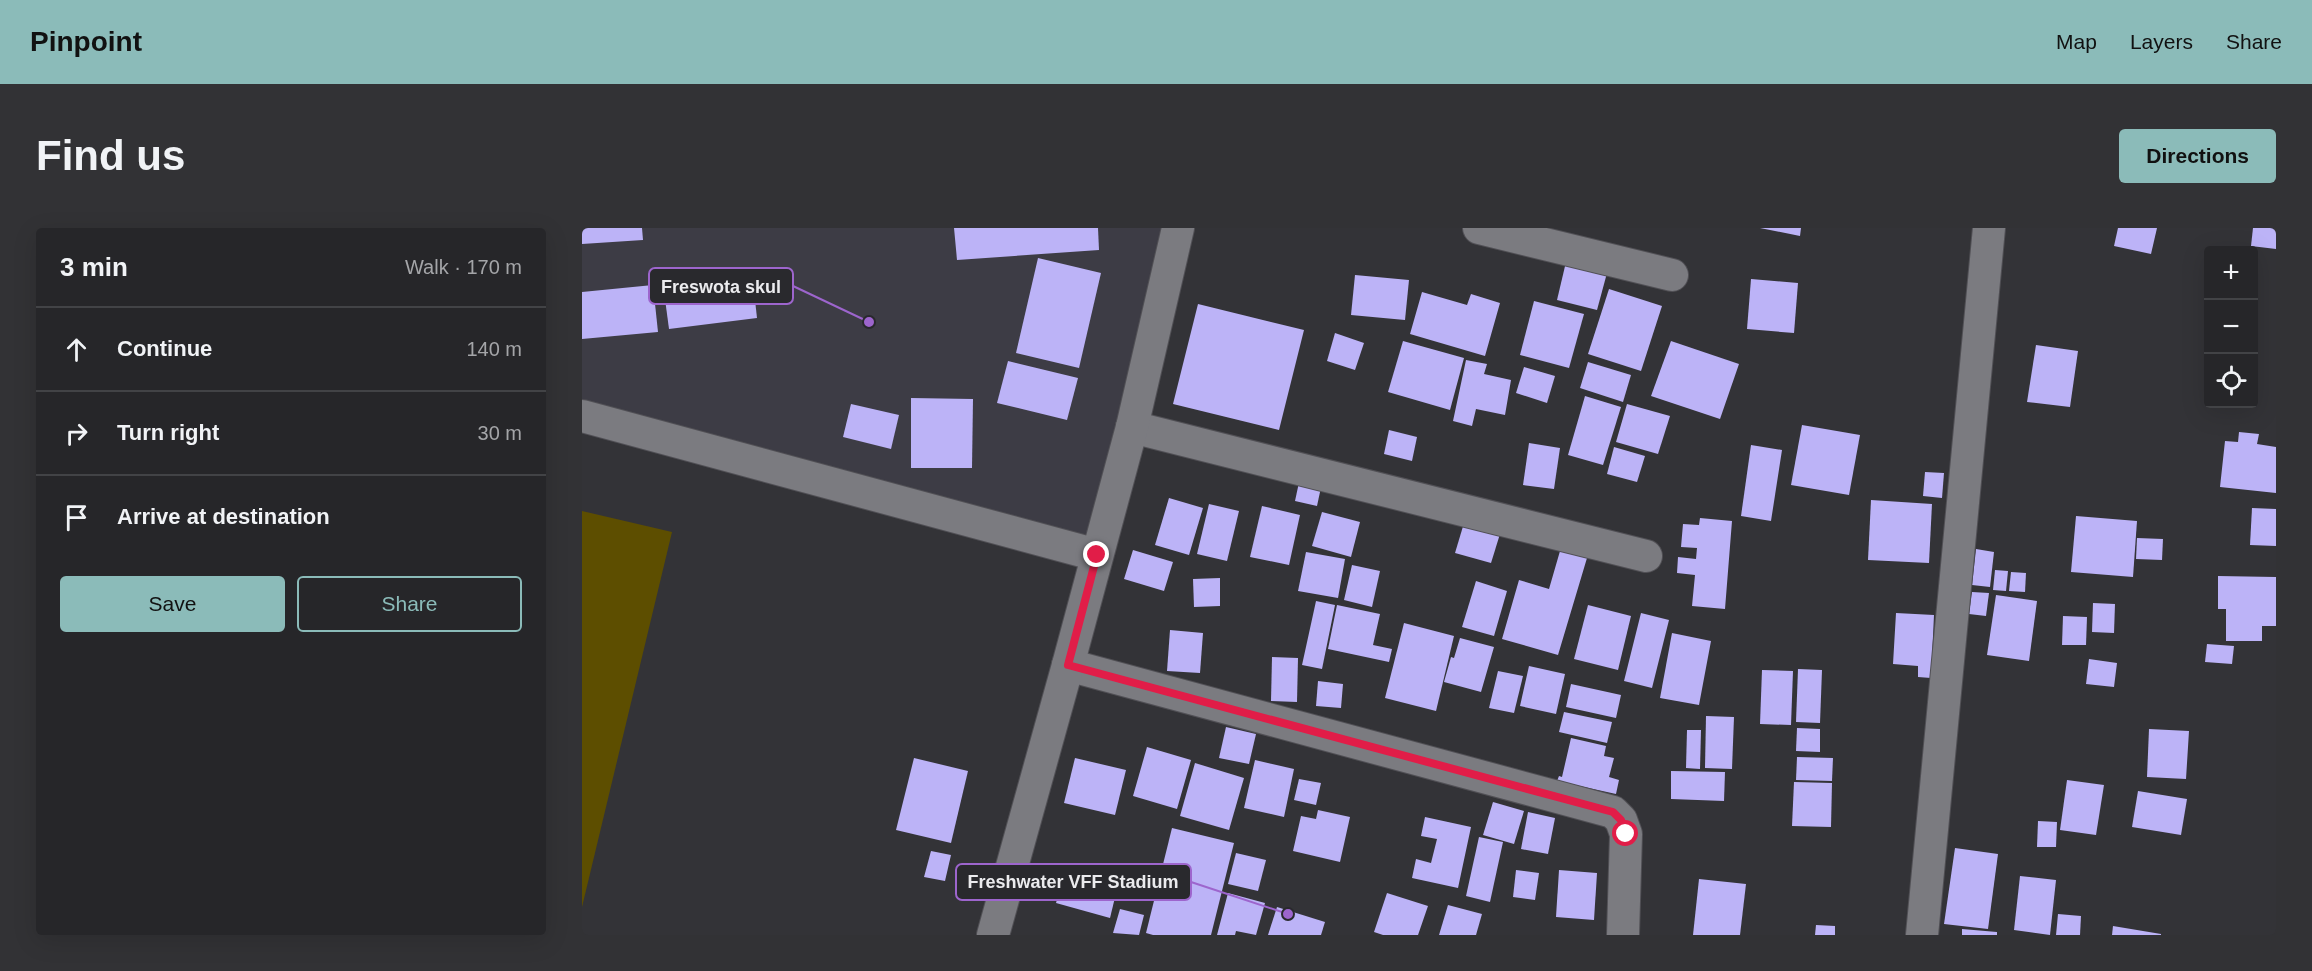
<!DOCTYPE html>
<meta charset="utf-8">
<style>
:root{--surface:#262629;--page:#323235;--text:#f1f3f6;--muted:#a4a5a8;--line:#424346;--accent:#8bbbb9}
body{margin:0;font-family:Arial,sans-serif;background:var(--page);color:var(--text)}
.controls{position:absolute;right:18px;top:18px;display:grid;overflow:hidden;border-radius:6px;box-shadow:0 6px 24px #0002}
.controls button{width:54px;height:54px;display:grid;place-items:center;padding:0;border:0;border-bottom:2px solid var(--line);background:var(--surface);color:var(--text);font:30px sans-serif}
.stop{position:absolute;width:18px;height:18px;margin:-14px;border:4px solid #e11d48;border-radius:50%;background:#fff}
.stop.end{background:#e11d48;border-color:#fff;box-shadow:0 2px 6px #0008}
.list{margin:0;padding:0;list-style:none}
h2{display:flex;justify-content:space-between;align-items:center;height:78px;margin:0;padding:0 24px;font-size:26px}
h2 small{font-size:20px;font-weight:400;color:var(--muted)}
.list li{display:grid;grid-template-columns:39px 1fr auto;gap:18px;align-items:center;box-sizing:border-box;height:84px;padding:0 24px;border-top:2px solid var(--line)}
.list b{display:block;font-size:22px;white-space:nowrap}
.list em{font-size:20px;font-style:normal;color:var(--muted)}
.actions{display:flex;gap:12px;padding:18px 24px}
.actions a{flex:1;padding:14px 0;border:2px solid var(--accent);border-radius:6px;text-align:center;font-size:21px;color:var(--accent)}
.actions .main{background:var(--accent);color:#111}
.icon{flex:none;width:33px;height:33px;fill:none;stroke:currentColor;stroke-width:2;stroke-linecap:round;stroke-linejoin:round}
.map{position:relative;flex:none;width:1694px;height:707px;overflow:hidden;border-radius:6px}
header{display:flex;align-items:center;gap:36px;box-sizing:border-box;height:84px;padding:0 30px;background:var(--accent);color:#111}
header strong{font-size:28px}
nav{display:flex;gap:33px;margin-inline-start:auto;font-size:21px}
.intro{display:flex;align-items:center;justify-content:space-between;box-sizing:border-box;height:144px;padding:0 36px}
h1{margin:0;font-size:42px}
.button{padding:15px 27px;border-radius:6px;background:var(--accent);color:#111;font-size:21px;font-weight:700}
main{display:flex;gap:36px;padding:0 36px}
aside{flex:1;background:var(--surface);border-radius:6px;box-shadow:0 6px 24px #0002}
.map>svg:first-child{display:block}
.built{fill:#3d3c45}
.green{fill:#5d4e00}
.building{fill:#bcb3f7}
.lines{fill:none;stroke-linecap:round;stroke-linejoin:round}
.minor-casing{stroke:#515055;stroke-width:34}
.minor{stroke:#7b7b80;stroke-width:32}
.route{stroke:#e11d48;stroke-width:8}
.leader{fill:none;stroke:#9d65cd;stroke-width:2}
.callout-dot{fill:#9d65cd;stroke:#29292d;stroke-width:2}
.callout{fill:#29292d;stroke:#9d65cd;stroke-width:2}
.callout-label{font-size:18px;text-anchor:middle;font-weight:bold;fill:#ebebee}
</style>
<header>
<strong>Pinpoint</strong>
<nav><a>Map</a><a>Layers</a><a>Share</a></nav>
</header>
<div class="intro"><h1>Find us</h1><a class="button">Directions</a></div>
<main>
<aside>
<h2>3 min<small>Walk · 170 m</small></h2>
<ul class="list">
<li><svg class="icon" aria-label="ahead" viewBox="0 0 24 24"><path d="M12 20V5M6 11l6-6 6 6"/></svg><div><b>Continue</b></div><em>140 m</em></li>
<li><svg class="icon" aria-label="right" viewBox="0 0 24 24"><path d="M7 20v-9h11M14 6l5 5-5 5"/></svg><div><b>Turn right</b></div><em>30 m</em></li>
<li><svg class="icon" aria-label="arrive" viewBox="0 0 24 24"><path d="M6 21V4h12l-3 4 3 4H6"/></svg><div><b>Arrive at destination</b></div></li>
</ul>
<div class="actions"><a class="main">Save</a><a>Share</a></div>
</aside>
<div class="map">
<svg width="1694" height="707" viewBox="0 0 1694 707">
<rect width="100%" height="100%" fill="#333337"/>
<polygon class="built" points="0,0 596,0 515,327 0,188"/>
<polygon class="green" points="0,283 90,304 0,679"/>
<g class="building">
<polygon points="0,0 60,0 61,12 0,16"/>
<polygon points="372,0 516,0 517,22 375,32"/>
<polygon points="1178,0 1219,0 1218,8"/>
<polygon points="1536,0 1575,0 1569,26 1532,18"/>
<polygon points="1671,0 1694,0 1694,21 1669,18"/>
<polygon points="456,30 519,45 497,140 434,125"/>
<polygon points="984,34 1025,45 1015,82 975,72"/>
<polygon points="170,45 175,90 87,101 81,56"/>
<polygon points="773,47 827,52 823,92 769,87"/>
<polygon points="1169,51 1216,55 1212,105 1165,101"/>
<polygon points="71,57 76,104 0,111 0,64"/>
<polygon points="1027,61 1080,78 1059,143 1006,126"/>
<polygon points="840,64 885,77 889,66 918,75 903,128 828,106"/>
<polygon points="952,73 1002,86 987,140 938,127"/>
<polygon points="616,76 722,102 697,202 591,176"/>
<polygon points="753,105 782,115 773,142 745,133"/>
<polygon points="821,113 882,130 868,182 806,164"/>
<polygon points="1089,113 1157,136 1138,191 1069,168"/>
<polygon points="1454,117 1496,123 1488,179 1445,174"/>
<polygon points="884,132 905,136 902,146 929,152 923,187 894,181 890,198 871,193"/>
<polygon points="426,133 496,150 485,192 415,175"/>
<polygon points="1006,134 1049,147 1041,174 998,160"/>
<polygon points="942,139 973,148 965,175 934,165"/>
<polygon points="1003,168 1039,179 1021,237 986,227"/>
<polygon points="329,170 391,171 390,240 329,240"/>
<polygon points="269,176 317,187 309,221 261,209"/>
<polygon points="1045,176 1088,188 1076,226 1034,214"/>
<polygon points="1220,197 1278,207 1267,267 1209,257"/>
<polygon points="807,202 835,209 830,233 802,226"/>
<polygon points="1657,204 1677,206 1675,216 1694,219 1694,265 1638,259 1643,213 1656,214"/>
<polygon points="947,215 978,220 972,261 941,257"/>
<polygon points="1169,217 1200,222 1189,293 1159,288"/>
<polygon points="1032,219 1063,228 1055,254 1025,246"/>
<polygon points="1343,244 1362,245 1360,270 1341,268"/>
<polygon points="719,245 741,250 735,278 713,273"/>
<polygon points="587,270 621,280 607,327 573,317"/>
<polygon points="1289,272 1350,276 1347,335 1286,332"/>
<polygon points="627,276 657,283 645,333 615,326"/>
<polygon points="680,278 718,287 707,337 668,329"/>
<polygon points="1670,280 1694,281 1694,318 1668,317"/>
<polygon points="740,284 778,294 769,329 730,318"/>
<polygon points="1494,288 1555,293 1551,349 1489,344"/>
<polygon points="1118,290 1150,293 1143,381 1110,378 1113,347 1095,345 1096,329 1114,331 1115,320 1099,319 1101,296 1117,297"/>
<polygon points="882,295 918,306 909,335 873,325"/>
<polygon points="1555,310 1581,311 1580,332 1554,331"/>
<polygon points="1394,321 1412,324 1408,359 1390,357"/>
<polygon points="551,322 591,334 582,363 542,351"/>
<polygon points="978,323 1005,330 976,427 920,411 937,352 967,361"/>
<polygon points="724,324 763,331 756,370 716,363"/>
<polygon points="770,337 798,343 790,379 762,372"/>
<polygon points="1413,342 1426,343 1424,363 1411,362"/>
<polygon points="1429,344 1444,345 1443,364 1427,363"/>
<polygon points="1636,348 1694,349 1694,398 1680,398 1680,413 1644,413 1644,381 1636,381"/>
<polygon points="638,350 638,378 612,379 611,351"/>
<polygon points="894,353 925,363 912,408 880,399"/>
<polygon points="1390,364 1407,365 1404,388 1387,386"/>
<polygon points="1414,367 1455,373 1447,433 1405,427"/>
<polygon points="734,373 753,377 740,441 720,437"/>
<polygon points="1511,375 1533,376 1532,405 1510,404"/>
<polygon points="755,377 798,386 791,417 810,421 807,434 746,421"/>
<polygon points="1006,377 1049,388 1036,442 992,431"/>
<polygon points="1059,385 1087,392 1070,460 1042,453"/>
<polygon points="1314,385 1352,387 1349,450 1336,449 1336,438 1311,436"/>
<polygon points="1481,388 1505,389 1504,417 1480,417"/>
<polygon points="822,395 872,408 854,483 803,470"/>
<polygon points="588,402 621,405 618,445 585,443"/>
<polygon points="1090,405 1129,413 1117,477 1078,470"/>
<polygon points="878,410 912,419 899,464 862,454 869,429 872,430"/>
<polygon points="1625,416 1652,418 1650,436 1623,434"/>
<polygon points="690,429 716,430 715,474 689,473"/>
<polygon points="1507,431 1535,435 1532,459 1504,456"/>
<polygon points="947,438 983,446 974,486 938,478"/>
<polygon points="1216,441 1240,442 1238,495 1214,494"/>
<polygon points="1180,442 1211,443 1209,497 1178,496"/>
<polygon points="916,443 941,448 932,485 907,480"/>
<polygon points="736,453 761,456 759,480 734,478"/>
<polygon points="989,456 1039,467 1034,490 984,479"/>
<polygon points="982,484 1030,494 1025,515 977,504"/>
<polygon points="1124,488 1152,489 1150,541 1123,540"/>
<polygon points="644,499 674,506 667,536 637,530"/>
<polygon points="1215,500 1238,501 1238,524 1214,523"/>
<polygon points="1567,501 1607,503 1604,551 1565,549"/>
<polygon points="1105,502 1119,502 1118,541 1104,540"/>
<polygon points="989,510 1024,518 1022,528 1032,530 1027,549 1037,552 1034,566 975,553 977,548 980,549"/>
<polygon points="565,519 609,532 595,581 551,568"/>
<polygon points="1215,529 1251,530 1250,553 1214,552"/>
<polygon points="332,530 386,543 369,615 314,602"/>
<polygon points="493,530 544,542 533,587 482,575"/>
<polygon points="673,532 712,541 702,589 662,580"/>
<polygon points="613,535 662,550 647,602 598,588"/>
<polygon points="1089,543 1143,544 1142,573 1089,571"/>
<polygon points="717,551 739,555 734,577 712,572"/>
<polygon points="1485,552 1522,557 1514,607 1478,602"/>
<polygon points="1212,554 1250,555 1249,599 1210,598"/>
<polygon points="1556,563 1605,571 1599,607 1550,599"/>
<polygon points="911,574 942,583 932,616 901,607"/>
<polygon points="736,582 768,589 758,634 711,623 719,588 734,591"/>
<polygon points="946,584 973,590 966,626 939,621"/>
<polygon points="843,589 889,599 876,660 830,650 834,631 849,635 855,611 839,608"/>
<polygon points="1456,593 1475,594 1474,619 1455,619"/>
<polygon points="590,600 652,615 629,707 571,707 564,705"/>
<polygon points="897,609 921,614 908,674 884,668"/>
<polygon points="1373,620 1416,626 1406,701 1362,696"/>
<polygon points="349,623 369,627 363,653 342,649"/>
<polygon points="654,625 684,632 676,663 646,656"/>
<polygon points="934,642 957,645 953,672 931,669"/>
<polygon points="977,642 1015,645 1012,692 974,689"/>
<polygon points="483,643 536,657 528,690 474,675"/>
<polygon points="1438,648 1474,652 1468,707 1432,702"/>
<polygon points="1117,651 1164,656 1158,707 1111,707"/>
<polygon points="646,665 683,675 674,707 654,703 653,707 635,707"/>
<polygon points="805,665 846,678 836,707 801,707 792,704"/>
<polygon points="866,677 900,686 894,707 857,707"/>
<polygon points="695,679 743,694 739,707 686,707"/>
<polygon points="538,681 562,687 557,707 531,705"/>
<polygon points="1476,686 1499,688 1498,707 1474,707"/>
<polygon points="1234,697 1253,698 1253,707 1233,707"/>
<polygon points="1531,698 1579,706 1579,707 1530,707"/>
<polygon points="1380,701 1415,704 1415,707 1380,707"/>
</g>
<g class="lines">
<g class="minor-casing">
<g id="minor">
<polyline points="897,0 1090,47"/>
<polyline points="0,188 515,327"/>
<polyline points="550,199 1064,328"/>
<polyline points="486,437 1031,584 1039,592 1044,606 1041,707"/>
<polyline points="411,707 486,437 550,199 596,0"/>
<polyline points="1340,707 1407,0"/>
</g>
</g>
<use href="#minor" class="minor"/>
</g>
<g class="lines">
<polyline class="route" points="515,327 486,437 1031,584 1039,592 1044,606"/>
</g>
<path class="leader" d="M287 94L211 58M706 686L609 654"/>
<g class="callout-dot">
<circle cx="287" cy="94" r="6"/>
<circle cx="706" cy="686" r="6"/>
</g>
<g class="callout">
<rect x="67" y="40" width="144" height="36" rx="6"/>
<rect x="374" y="636" width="235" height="36" rx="6"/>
</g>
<g class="callout-label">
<text x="139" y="65">Freswota skul</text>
<text x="491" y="660">Freshwater VFF Stadium</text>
</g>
</svg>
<div class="controls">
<button>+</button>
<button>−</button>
<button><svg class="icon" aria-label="locate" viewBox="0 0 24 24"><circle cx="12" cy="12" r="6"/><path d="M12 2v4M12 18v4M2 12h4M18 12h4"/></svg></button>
</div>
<div class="stop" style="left:1044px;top:606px"></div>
<div class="stop end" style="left:515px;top:327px"></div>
</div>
</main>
